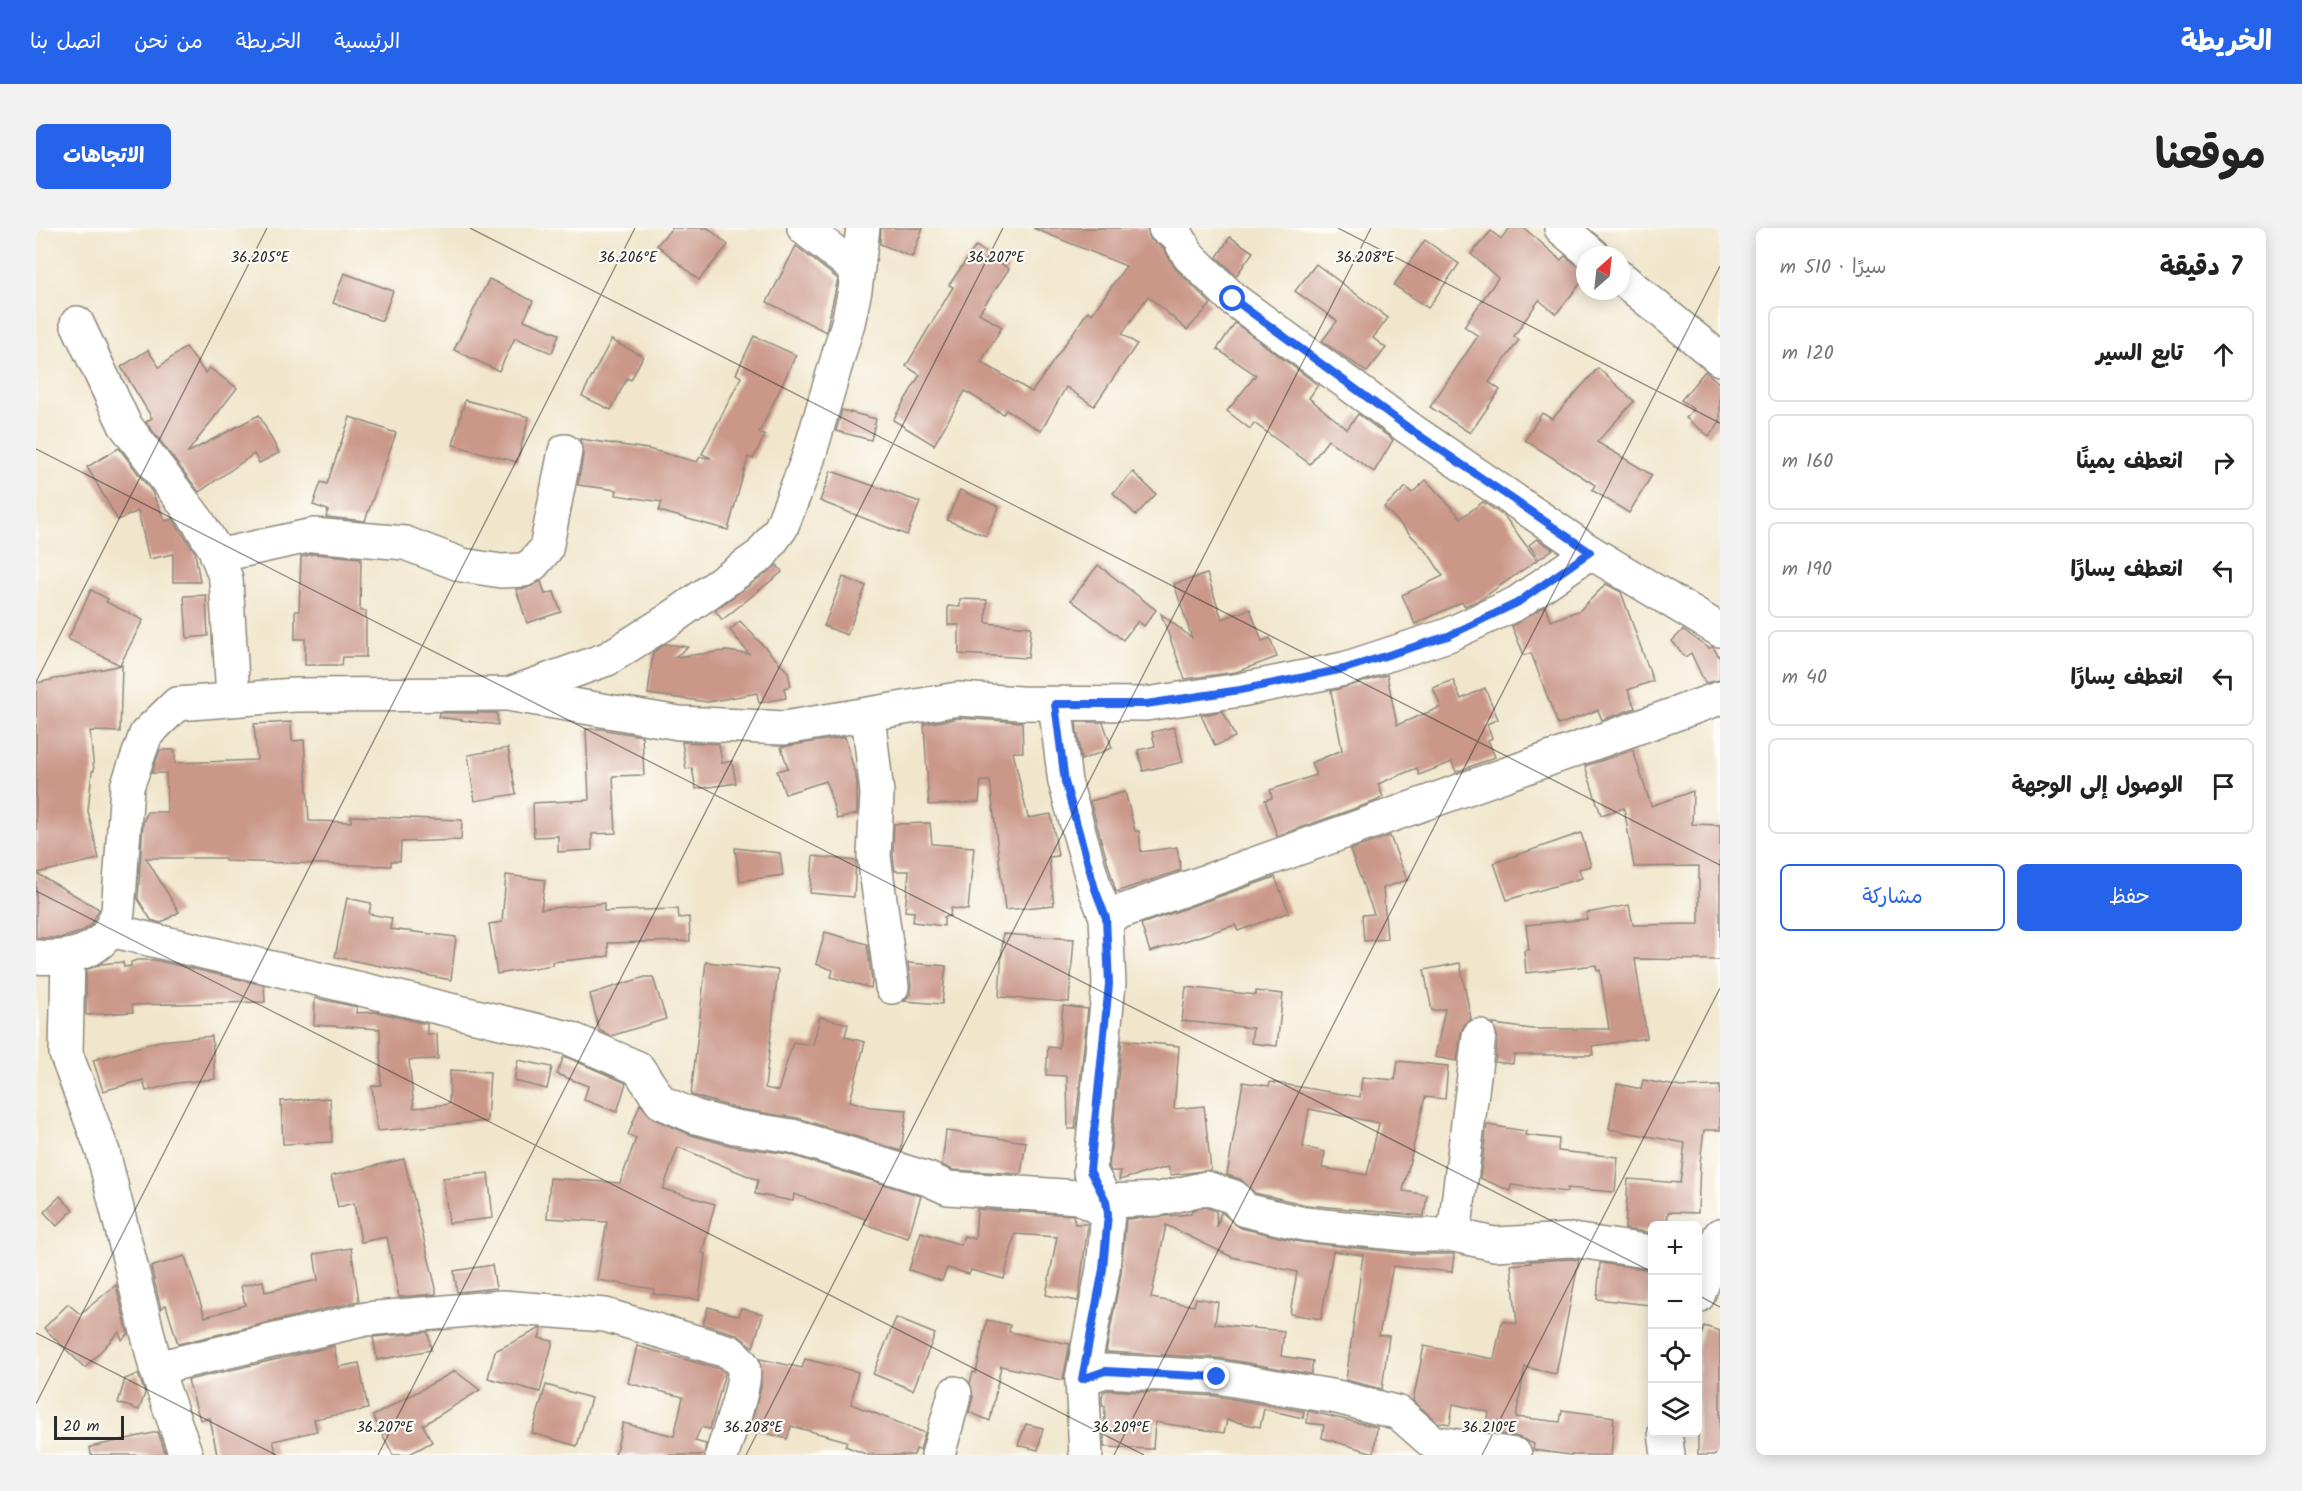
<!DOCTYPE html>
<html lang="ar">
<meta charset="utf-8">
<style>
:root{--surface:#fff;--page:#f2f2f2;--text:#222;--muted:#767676;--line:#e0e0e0;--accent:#2563eb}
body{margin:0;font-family:Kalam,"Playpen Sans Arabic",sans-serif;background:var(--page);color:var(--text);direction:rtl}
.controls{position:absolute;right:18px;bottom:18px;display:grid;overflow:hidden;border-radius:9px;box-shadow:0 3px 15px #0003}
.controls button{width:54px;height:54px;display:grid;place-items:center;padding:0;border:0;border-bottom:2px solid var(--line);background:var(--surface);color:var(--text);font:30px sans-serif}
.compass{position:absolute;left:1540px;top:18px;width:54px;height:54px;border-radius:50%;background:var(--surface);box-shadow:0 3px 15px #0003;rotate:27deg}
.scale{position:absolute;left:18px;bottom:15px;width:70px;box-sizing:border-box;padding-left:6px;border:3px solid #2b2b2b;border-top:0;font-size:16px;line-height:21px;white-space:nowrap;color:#2b2b2b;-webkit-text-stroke:4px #fdfcf7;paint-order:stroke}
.stop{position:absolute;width:18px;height:18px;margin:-14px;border:4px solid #2563eb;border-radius:50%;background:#fff}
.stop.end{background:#2563eb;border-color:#fff;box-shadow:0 2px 6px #0008}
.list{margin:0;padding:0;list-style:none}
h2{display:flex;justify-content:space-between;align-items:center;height:78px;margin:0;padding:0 24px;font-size:26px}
h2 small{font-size:20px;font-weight:400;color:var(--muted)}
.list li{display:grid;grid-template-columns:39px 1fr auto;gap:18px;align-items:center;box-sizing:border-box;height:96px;margin:0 12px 12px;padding:0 12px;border:2px solid var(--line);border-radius:9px}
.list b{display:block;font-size:22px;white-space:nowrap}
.list em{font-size:20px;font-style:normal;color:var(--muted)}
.actions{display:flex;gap:12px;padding:18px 24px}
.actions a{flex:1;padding:14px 0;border:2px solid var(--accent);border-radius:9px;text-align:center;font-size:21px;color:var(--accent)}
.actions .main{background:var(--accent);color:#fff}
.icon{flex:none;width:33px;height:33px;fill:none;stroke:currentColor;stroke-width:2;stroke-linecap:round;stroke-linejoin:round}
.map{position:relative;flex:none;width:1684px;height:1227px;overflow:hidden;direction:ltr;border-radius:9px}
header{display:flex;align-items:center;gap:36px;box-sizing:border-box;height:84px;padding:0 30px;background:var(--accent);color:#fff}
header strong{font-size:28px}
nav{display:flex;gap:33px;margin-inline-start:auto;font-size:21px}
.intro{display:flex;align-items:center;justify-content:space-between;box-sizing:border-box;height:144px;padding:0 36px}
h1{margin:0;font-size:42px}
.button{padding:15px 27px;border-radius:9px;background:var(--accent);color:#fff;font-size:21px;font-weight:700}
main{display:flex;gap:36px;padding:0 36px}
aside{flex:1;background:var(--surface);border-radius:9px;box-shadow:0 3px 15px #0003}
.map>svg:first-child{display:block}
.building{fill:#ca9789;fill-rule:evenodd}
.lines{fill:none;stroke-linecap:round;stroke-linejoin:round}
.minor-casing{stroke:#8e887c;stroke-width:36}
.minor{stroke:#fff;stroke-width:33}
.route{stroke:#2563eb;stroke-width:8}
.ticks{fill:none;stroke:#2b2b2b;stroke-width:1.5;stroke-opacity:0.45}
.ticks-label{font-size:15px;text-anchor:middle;fill:#2b2b2b;stroke:#fdfcf7;stroke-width:4.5;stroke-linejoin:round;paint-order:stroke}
</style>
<header>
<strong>الخريطة</strong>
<nav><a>الرئيسية</a><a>الخريطة</a><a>من نحن</a><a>اتصل بنا</a></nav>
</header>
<div class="intro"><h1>موقعنا</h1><a class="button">الاتجاهات</a></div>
<main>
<aside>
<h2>7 دقيقة<small>سيرًا · 510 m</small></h2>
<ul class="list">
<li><svg class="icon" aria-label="ahead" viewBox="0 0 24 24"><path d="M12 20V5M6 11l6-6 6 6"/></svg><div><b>تابع السير</b></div><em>120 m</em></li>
<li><svg class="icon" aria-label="right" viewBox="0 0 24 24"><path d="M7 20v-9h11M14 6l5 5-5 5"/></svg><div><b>انعطف يمينًا</b></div><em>160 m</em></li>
<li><svg class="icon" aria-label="left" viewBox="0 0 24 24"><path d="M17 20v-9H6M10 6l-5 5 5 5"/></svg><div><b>انعطف يسارًا</b></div><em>190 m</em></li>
<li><svg class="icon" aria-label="left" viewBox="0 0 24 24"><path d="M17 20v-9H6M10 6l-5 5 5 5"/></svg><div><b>انعطف يسارًا</b></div><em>40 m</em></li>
<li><svg class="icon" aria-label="arrive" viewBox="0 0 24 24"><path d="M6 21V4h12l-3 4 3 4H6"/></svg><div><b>الوصول إلى الوجهة</b></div></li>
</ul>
<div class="actions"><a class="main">حفظ</a><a>مشاركة</a></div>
</aside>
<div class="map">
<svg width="1684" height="1227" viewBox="0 0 1684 1227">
<rect width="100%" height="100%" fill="#fdfcf7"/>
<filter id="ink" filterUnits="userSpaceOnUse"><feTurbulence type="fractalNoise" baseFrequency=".0167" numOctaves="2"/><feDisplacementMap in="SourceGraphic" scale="12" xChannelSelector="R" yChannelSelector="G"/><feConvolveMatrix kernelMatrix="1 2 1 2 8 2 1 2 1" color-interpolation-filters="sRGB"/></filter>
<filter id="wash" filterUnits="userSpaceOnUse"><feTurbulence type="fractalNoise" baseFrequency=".008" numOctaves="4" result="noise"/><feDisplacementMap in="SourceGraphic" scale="24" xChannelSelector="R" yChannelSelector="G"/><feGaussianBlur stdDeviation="1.35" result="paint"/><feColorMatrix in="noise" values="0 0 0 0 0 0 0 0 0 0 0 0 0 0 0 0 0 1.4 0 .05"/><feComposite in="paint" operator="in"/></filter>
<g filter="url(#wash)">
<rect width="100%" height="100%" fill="#f1e6cc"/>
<g id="blocks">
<g class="building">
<polygon points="636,0 672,0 692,17 663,52 621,17"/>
<polygon points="845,0 887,0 876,29 844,16"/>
<polygon points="997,0 1111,0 1114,11 1127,20 1140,41 1175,76 1151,102 1112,68 1086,106 1101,116 1058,178 1030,159 1005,203 970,182 967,186 929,163 898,217 857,192 884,147 870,138 917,59 913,57 940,18 973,41 943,85 966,99 945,134 996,164 1052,83 1056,86 1090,38"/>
<polygon points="1474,0 1488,0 1525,32 1529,28 1549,43 1549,50 1520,86 1503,72 1478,108 1483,112 1453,154 1464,162 1434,205 1394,179 1442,108 1428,98 1462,50 1435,26 1455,3 1465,11"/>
<polygon points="1194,9 1217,24 1200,48 1181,29"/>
<polygon points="1389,12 1423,36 1392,80 1358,57"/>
<polygon points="760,18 802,51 790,104 731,74"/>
<polygon points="1280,36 1352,90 1337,110 1350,120 1331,144 1286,113 1301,93 1259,63"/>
<polygon points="308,45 357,63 346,93 297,75"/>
<polygon points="453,51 497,73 488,92 523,106 516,125 479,110 463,143 418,122"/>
<polygon points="1199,95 1282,157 1273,170 1311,201 1322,186 1357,212 1338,244 1292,212 1274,236 1218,195 1214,201 1191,183 1220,147 1181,121"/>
<polygon points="718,108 760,127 723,205 729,207 717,231 712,229 692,302 623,283 626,274 580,267 581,262 542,257 547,227 544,211 612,221 661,234 664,229 675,230 666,226 705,149 700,146"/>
<polygon points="575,112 607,128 595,152 591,150 575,182 546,168"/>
<polygon points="150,119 169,145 173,140 201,160 151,225 223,187 243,225 223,235 218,226 163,264 110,194 116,190 85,139 112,122 123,139"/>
<polygon points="1562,140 1598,173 1561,214 1616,247 1593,285 1556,262 1559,257 1489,212 1506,185 1516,191"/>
<polygon points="1669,143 1684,156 1684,194 1673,208 1650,190 1657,181 1645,172"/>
<polygon points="429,172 493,189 481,234 417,217"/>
<polygon points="806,182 840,191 835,212 800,203"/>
<polygon points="314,189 360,205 329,293 290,289 292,282 277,277 285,254 291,256"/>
<polygon points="83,220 116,264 129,293 137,291 159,324 164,354 137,354 137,326 113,331 102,283 82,292 51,239"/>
<polygon points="795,243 884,274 871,307 784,273"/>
<polygon points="1097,244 1120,266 1100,287 1077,265"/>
<polygon points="1390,252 1425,290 1447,274 1469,289 1501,332 1445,371 1429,378 1426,374 1379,396 1366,367 1407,348 1392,325 1348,279 1370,259 1376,265"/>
<polygon points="924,262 963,279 950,308 911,292"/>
<polygon points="1501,311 1517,321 1503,331 1493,317"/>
<polygon points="278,326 325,330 324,383 330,383 330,429 307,429 306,437 269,437 269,411 259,411 259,383 263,383 265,329"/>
<polygon points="741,337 746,344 686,392 679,382"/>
<polygon points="1062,337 1120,382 1108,398 1102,393 1087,412 1035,372"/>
<polygon points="1171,346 1186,391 1214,381 1226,413 1234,410 1241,429 1200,444 1149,451 1125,386 1156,410 1138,356"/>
<polygon points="807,349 830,358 811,407 788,398"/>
<polygon points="505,353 509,366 518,364 525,384 491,395 480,361 489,361"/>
<polygon points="1570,356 1585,364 1617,453 1592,462 1599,480 1566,492 1562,482 1522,497 1495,425 1488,427 1476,398 1509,378 1515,393 1544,382"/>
<polygon points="55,362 72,371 70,374 107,392 84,437 32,411"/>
<polygon points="170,367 172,408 151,410 148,368"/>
<polygon points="924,371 951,372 950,395 995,399 992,430 923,426 923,397 912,397 912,378 924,379"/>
<polygon points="704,393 752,444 755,458 748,460 750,470 723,475 721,465 672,474 612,466 617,424 630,416 652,419 639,429 690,423 713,426 694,402"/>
<polygon points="1647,402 1673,420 1677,419 1684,430 1684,452 1669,455 1655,425 1649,429 1636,413"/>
<polygon points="86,437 84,504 54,503 58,543 56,543 52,583 63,631 0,645 63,681 55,697 45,704 25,710 0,710 0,455"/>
<polygon points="1351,447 1361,497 1405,479 1397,460 1417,452 1425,471 1449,460 1462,491 1451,496 1456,510 1452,512 1459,529 1420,544 1416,534 1383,547 1381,540 1342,556 1347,569 1340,573 1241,608 1229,572 1236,570 1234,562 1280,547 1275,535 1306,522 1295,463"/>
<polygon points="1187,483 1199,509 1179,518 1165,487"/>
<polygon points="403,485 461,485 462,497 402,489"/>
<polygon points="923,490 986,494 987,524 977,524 992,590 1015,586 1022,628 1013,629 1018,677 969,682 954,553 945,553 943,574 893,577 888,496"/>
<polygon points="255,494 256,513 268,512 273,593 315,594 315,588 426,592 425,612 365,614 364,633 355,633 355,638 189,633 189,630 110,630 143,684 125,695 115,692 102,671 107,595 111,584 131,584 130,545 116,545 124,522 139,522 139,535 221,532 218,496"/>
<polygon points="1040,494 1067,494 1076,520 1045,532"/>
<polygon points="1138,499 1147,534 1107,543 1102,522 1119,518 1116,504"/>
<polygon points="550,501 564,501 606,508 608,547 577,548 580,605 556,606 556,622 522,624 522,608 498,609 497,575 553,572"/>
<polygon points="809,509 821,553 821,586 801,591 790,553 749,566 741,543 752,540 745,519"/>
<polygon points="646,514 683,516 686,535 696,533 700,555 660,561 656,540 650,541"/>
<polygon points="472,520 480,566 439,573 432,527"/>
<polygon points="1597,522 1615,578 1657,563 1656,596 1684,597 1684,732 1599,731 1611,810 1556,818 1557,827 1478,827 1477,836 1459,834 1462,810 1457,796 1496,801 1573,801 1564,742 1561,743 1560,737 1490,745 1488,723 1493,722 1490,697 1551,691 1550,685 1593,677 1597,697 1663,696 1663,638 1598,639 1588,580 1565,587 1549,538"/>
<polygon points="1089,564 1099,603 1103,603 1105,624 1141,619 1145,642 1080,664 1054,573"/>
<polygon points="894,595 896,616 938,619 932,682 915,680 914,688 908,689 908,698 877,694 878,684 869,683 873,643 859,643 857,627 858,596"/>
<polygon points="1545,605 1555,638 1543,641 1546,650 1471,672 1458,635"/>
<polygon points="1354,608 1371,652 1347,660 1351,711 1328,713 1326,687 1338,686 1314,622"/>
<polygon points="699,620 744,625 747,647 704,653"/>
<polygon points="777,628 820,633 818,669 774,665"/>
<polygon points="470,647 509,652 505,681 568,675 568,683 642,681 643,690 653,689 654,713 572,715 573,728 516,734 517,737 461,746 453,696 466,694"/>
<polygon points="1239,649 1253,684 1202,703 1199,697 1114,724 1105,696"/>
<polygon points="311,670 335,675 333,686 356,690 354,701 420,709 415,752 299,729"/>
<polygon points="789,704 831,716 836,754 835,760 795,749 797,742 780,736"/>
<polygon points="967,706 1038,711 1033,774 963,769"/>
<polygon points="101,732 118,732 228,757 229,774 96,777 97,784 50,787 50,742 65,736 87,734 88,739 95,738 95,734"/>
<polygon points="670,734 742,742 729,860 742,863 757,814 777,817 784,789 812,796 809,809 829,814 814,873 834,879 871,882 865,923 762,890 703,881 655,867"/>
<polygon points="872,735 910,738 906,776 868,773 874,766 875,757"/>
<polygon points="1424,735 1435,791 1428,797 1425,805 1421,833 1399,829 1409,781 1396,783 1388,742"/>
<polygon points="609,749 617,749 630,791 575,808 563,802 554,766"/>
<polygon points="1150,759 1220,767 1220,763 1247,766 1241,818 1215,815 1217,800 1146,793"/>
<polygon points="279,770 321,779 320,785 342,784 391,796 391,806 401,806 402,831 373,832 378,880 413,876 414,842 454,844 451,893 341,903 336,858 345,857 344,801 278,797"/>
<polygon points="1027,778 1052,781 1039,901 1032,901 1031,848 1010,847 1012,819 1023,820"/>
<polygon points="176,808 179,851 141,855 110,863 107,852 67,863 57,832 124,813"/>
<polygon points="1086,812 1143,818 1138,881 1168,878 1175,942 1135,947 1132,939 1083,952 1085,943 1075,943 1073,939"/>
<polygon points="528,828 590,855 581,884 548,872 552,858 521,846"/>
<polygon points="482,832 516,839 511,861 478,853"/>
<path d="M1362,833L1412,838L1409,871L1389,869L1367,963L1391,967L1388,988L1271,977L1219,965L1204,951L1191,947L1207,854L1233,858L1234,854L1324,869L1326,849L1359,852ZM1273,881L1343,895L1331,947L1286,940L1289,924L1267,919Z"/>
<polygon points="1607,852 1645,859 1684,858 1684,902 1668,902 1664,935 1662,985 1632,984 1631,998 1617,998 1617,1005 1589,1001 1592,951 1644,955 1649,915 1573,901 1581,856 1605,861"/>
<polygon points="294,870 296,914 247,916 245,873"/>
<polygon points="604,876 618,891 655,907 696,918 752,926 885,968 872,1010 828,996 830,991 758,966 757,973 719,966 722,952 642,919 627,961 679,976 666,1025 669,1026 663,1072 617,1066 618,1061 561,1052 571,994 511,990 514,950 584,955 600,910 592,907"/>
<polygon points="1451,897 1490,903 1489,907 1523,911 1522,923 1582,929 1579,964 1531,960 1531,964 1475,957 1474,963 1444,950"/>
<polygon points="910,903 990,914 985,946 917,942 906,937"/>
<polygon points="368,931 400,1060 400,1066 363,1069 351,1009 325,1014 318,975 302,979 295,948"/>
<polygon points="452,945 457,990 413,995 407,950"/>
<polygon points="24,968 37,982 21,998 8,984"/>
<polygon points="1169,979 1180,983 1181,999 1185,984 1205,1000 1264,1014 1377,1026 1418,1026 1416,1044 1357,1038 1343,1107 1353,1108 1346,1161 1310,1152 1327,1027 1297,1023 1285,1091 1254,1086 1261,1044 1196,1029 1130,997 1115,1070 1158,1078 1160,1070 1182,1074 1179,1096 1248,1103 1245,1128 1277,1133 1275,1146 1182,1130 1070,1124 1085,1045 1090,991 1155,986 1156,982"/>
<polygon points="941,981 1037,987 1039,996 1052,996 1042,1073 1010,1067 1021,1009 979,1006 968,1051 935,1042 933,1046 911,1040 906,1053 873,1042 885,1004 925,1017 928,1008 939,1011"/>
<polygon points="315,1020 323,1073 142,1116 130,1077 125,1081 115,1039 149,1028 169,1089 209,1077 205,1058 227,1053 229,1064 282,1052 278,1026"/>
<polygon points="1535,1031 1543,1032 1520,1146 1489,1139 1480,1189 1524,1194 1526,1182 1578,1189 1575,1227 1534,1227 1497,1222 1498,1216 1482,1209 1450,1203 1453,1184 1417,1176 1414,1196 1401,1194 1377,1173 1388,1118 1458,1131 1466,1093 1481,1096 1475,1037 1495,1035 1494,1033"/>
<polygon points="1564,1035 1617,1042 1614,1077 1561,1071"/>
<polygon points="456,1037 460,1060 421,1064 418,1043"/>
<polygon points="80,1057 92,1106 86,1112 83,1104 49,1140 8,1100 32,1076 44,1086"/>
<polygon points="672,1079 703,1088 705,1080 727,1086 717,1119 700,1106 667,1096"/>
<polygon points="860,1090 899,1106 877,1162 837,1146"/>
<polygon points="951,1092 974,1097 973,1104 1034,1116 1027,1152 965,1138 954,1193 933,1184 937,1169 934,1155 937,1144 940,1145"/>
<polygon points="1668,1098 1684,1103 1684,1227 1662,1227 1662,1120"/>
<polygon points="503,1101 506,1101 503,1110 517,1113 504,1164 452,1150 459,1123"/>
<polygon points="392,1104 395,1122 341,1132 337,1109"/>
<polygon points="298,1118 302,1139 323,1135 332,1181 278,1191 281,1203 237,1213 241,1227 181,1227 174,1190 164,1192 152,1152"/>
<polygon points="601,1118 684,1141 689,1145 674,1201 665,1199 659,1213 670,1216 668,1227 579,1227 587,1195 638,1208 647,1169 592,1155"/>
<polygon points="724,1131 766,1140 769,1131 822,1144 815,1176 889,1205 884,1222 880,1221 878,1227 832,1227 809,1218 811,1213 755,1198 751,1211 714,1200 725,1159"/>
<polygon points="419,1143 444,1162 387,1197 396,1214 372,1227 357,1227 337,1188"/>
<polygon points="102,1146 109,1165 103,1182 82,1175 89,1151"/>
<polygon points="510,1157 555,1170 541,1218 496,1205"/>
<polygon points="1072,1162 1179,1168 1268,1183 1267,1190 1228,1181 1224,1199 1191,1192 1188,1205 1119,1194 1117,1221 1068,1219 1069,1178 1066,1178 1066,1170 1067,1164"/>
<polygon points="1272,1183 1341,1199 1338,1225 1286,1210 1288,1197 1271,1195"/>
<polygon points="990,1196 1007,1200 1002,1222 982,1217"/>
<polygon points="122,1204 130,1227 55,1227 54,1219"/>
</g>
</g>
</g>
<g filter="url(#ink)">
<use href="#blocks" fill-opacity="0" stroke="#8e887c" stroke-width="1.5"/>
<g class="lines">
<g class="minor-casing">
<g id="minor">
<polyline points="768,0 821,42"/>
<polyline points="1129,0 1140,5 1153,28 1197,71 1374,201 1554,324 1684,402"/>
<polyline points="1525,0 1557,27"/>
<polyline points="1585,50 1684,131"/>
<polyline points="41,95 89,197 161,292 179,321 190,351 197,470"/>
<polyline points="181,328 277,307 369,315 426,337 465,343 488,342 497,336 510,321 529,223"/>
<polyline points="477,467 643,495 748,500 922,471 984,475 1110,476 1204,462 1308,441 1412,407 1481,375 1554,324"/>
<polyline points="1019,476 1029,554 1059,661 1070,689 1073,756 1054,943 1070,973 1072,985 1067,1041 1046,1151 1050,1227"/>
<polyline points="832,487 841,565 838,628 856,759"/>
<polyline points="1070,689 1684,470"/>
<polyline points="74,702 533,810 602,840 625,874 660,889 699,899 756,908 892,951 912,960 1042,969 1072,985"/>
<polyline points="32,728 30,826 67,924 120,1140 150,1227"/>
<path d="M0,729C22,731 52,728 68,710C75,704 78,693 82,684L91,559L110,506L141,476L259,467L473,466L571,431L633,392L725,327L745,300L772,231L812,95L819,62L827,0"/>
<polyline points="1070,973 1123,971 1170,960 1198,969 1209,982 1268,996 1379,1007 1418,1007 1458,1016 1536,1012 1616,1024"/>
<polyline points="1418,1007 1443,808"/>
<polyline points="1662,1068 1684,1007"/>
<path d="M120,1140L330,1091L466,1079L569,1087L694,1124C698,1128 704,1132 707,1138C712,1155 691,1208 686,1227"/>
<polyline points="1046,1151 1069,1143 1181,1149 1301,1169 1363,1185 1396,1214 1479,1227"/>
<polyline points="1629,1204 1632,1227"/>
<polyline points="902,1227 919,1165"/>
</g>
</g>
<use href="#minor" class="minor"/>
</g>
</g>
<g class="lines" filter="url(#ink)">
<polyline class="route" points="1181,1149 1069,1143 1046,1151 1067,1041 1072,986 1070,973 1054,943 1073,756 1070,690 1059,661 1029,554 1019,476 1110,476 1204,462 1308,441 1412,408 1481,375 1554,324 1374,201 1197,71"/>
</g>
<path class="ticks" d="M434,0L1684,637M1302,0L1684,195M0,221L1616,1044M0,454L231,0M0,663L1108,1227M1662,1067L1684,1079M0,1105L240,1227M0,1176L599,0M342,1227L967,0M710,1227L1335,0M1078,1227L1684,38M1446,1227L1684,760"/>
<g class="ticks-label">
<text x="224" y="34">36.205°E</text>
<text x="592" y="34">36.206°E</text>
<text x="960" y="34">36.207°E</text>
<text x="1329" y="34">36.208°E</text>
<text x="349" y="1204">36.207°E</text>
<text x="717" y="1204">36.208°E</text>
<text x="1085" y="1204">36.209°E</text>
<text x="1453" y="1204">36.210°E</text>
</g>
</svg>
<div class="controls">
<button>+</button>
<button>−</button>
<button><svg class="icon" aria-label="locate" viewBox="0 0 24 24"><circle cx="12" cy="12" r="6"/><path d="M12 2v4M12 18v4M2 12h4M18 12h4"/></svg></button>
<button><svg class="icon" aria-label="layers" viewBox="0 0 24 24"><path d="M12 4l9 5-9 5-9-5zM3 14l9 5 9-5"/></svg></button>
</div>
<svg class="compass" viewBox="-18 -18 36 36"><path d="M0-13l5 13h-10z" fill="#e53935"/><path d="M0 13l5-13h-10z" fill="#767676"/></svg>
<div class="scale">20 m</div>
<div class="stop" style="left:1197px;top:71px"></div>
<div class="stop end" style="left:1181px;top:1149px"></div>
</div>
</main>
